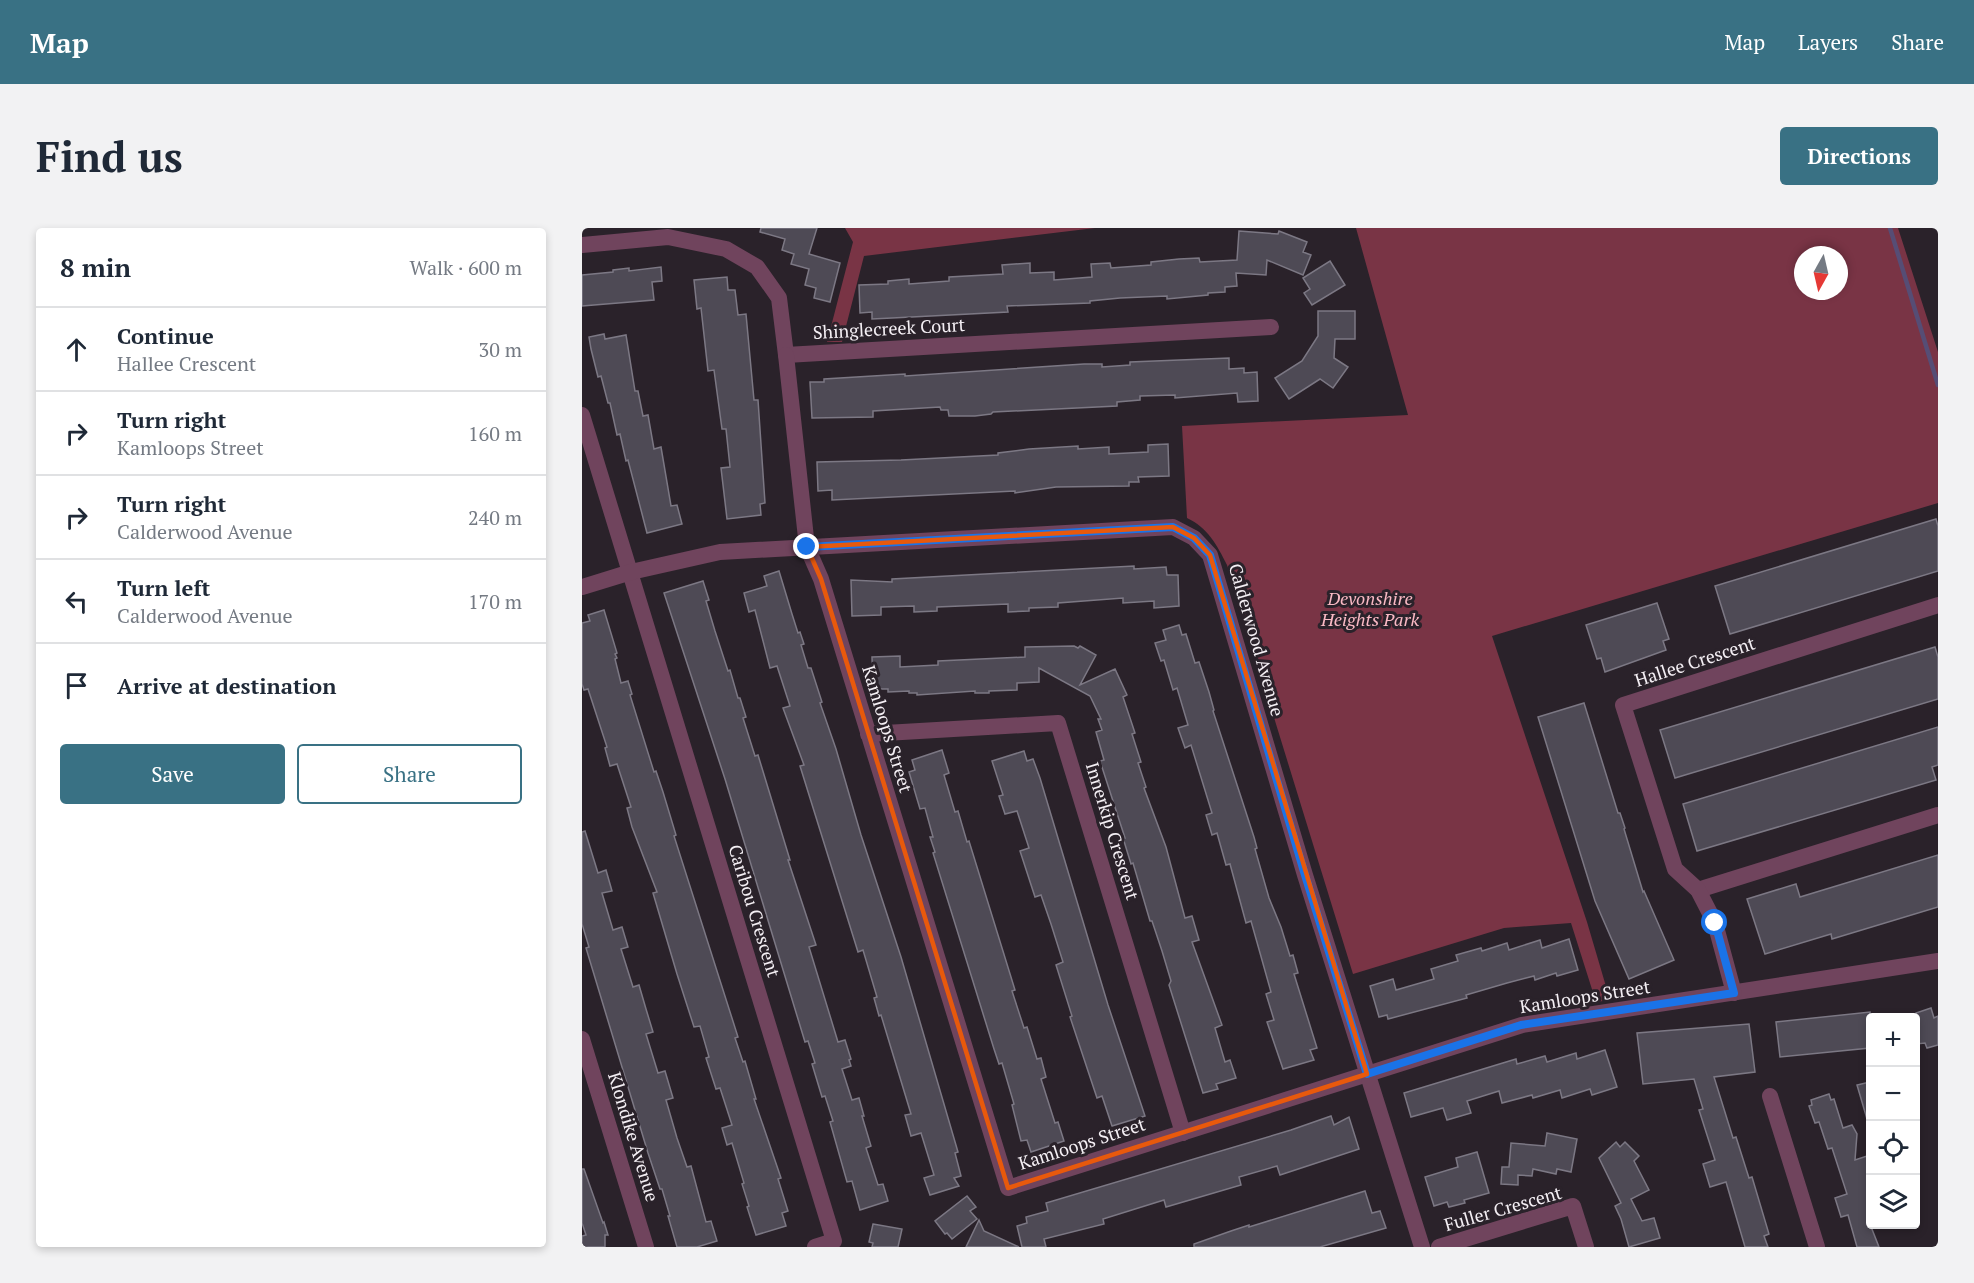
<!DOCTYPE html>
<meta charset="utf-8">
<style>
:root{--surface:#fff;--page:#f2f2f3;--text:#1f2937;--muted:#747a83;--line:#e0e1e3;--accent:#397184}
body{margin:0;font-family:"PT Serif",serif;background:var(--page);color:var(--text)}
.controls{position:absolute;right:18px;bottom:18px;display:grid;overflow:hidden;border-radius:6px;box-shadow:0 3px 9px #0003}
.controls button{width:54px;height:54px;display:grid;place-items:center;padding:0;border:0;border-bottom:2px solid var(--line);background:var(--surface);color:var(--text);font:30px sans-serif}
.compass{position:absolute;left:1212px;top:18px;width:54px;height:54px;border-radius:50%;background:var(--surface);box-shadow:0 3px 9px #0003;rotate:188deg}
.stop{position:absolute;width:18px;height:18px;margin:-14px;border:4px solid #1a73e8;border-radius:50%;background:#fff}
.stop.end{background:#1a73e8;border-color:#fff;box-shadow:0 2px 6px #0008}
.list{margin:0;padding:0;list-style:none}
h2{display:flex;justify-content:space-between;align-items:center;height:78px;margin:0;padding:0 24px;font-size:26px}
h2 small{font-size:20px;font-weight:400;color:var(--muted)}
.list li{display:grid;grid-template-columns:39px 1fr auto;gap:18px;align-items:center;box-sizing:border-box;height:84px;padding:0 24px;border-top:2px solid var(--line)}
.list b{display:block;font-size:22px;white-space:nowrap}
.list p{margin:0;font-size:20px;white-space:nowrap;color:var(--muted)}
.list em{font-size:20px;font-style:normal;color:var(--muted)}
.actions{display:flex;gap:12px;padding:18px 24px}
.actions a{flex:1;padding:14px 0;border:2px solid var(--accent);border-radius:6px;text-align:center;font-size:21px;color:var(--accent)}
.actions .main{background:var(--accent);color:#fff}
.icon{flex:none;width:33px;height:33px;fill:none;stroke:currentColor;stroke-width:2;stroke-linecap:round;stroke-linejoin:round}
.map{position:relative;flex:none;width:1356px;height:1019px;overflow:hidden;border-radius:6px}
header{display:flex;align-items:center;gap:36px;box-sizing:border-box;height:84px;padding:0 30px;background:var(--accent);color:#fff}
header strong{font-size:28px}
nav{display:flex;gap:33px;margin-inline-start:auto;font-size:21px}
.intro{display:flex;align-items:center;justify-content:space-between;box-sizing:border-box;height:144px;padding:0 36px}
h1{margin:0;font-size:42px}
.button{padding:15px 27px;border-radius:6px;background:var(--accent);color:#fff;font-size:21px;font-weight:700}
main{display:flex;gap:36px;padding:0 36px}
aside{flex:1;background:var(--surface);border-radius:6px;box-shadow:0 3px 9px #0003}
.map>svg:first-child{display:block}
.green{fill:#793445;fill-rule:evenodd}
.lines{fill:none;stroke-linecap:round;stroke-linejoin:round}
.stream{stroke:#564d75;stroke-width:4.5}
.building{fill:#4e4a55;stroke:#7c7884;stroke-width:1.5}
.minor{stroke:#70445d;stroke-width:16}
.route{stroke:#1a73e8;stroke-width:8}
.marked{fill:none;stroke:#e8590c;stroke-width:4.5;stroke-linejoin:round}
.labels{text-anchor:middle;stroke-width:6;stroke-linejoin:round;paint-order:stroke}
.street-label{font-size:18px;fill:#f4eff4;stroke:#2a222a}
.park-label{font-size:18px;font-style:italic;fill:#fab9c4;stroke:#2a222a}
</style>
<header>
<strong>Map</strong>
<nav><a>Map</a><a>Layers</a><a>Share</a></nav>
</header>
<div class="intro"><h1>Find us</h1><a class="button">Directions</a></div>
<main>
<aside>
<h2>8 min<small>Walk · 600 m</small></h2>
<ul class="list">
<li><svg class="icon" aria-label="ahead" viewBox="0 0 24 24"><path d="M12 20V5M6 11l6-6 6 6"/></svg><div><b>Continue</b><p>Hallee Crescent</p></div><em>30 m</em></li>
<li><svg class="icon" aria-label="right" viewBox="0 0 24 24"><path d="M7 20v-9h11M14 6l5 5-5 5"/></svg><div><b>Turn right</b><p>Kamloops Street</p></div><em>160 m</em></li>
<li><svg class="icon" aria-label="right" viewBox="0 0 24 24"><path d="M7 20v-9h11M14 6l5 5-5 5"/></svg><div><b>Turn right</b><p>Calderwood Avenue</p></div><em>240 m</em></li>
<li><svg class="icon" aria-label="left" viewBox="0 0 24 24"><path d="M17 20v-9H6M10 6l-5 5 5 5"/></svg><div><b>Turn left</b><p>Calderwood Avenue</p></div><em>170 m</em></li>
<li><svg class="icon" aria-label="arrive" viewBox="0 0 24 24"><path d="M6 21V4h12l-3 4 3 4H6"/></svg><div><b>Arrive at destination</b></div></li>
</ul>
<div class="actions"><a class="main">Save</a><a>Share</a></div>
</aside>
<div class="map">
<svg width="1356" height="1019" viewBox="0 0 1356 1019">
<rect width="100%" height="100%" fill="#2a222a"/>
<g class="green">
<polygon points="263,0 513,0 282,28 260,114 245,114 271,14"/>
<path d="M774,0H1316L1356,124V275L910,408L1005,694L1028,772L1014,774L989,695L922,700L771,746L645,337C635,317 626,300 605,290L600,198L826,187ZM1221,27H1257V63H1221Z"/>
</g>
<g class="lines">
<polyline class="stream" points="1308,0 1356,157"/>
</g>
<g class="building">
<polygon points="179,0 235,0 227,26 258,35 248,74 232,70 234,60 223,57 227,41 209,36 212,26 200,22 203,11 178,4"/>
<polygon points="657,3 696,6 697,3 725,14 721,24 729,27 721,47 685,32 684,47 654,45 655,58 643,59 643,64 626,65 626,67 585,71 585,68 538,70 508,73 508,75 425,78 426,84 310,90 290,91 290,84 278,85 277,57 306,56 306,53 327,51 327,56 367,53 367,49 421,46 420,37 448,35 448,45 472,44 472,52 510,49 509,36 528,35 529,40 569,37 569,34 597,31 617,30 618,34 655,32"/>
<polygon points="748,33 763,57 730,77 722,65 728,61 721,50"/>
<polygon points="79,39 80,53 70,54 72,72 0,78 0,47 31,44 31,42 47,40 47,43"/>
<polygon points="145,49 146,62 153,62 156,87 164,86 172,172 176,172 183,275 178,276 179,287 145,291 139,240 148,239 144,201 140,201 132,142 126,143 119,80 115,81 112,52"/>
<polygon points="736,83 773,83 773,111 753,111 752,130 766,139 751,160 738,151 707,171 693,150 720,133 736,108"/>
<polygon points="22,106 23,111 44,107 53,163 56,163 61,188 66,187 72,221 79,219 89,278 95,277 100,296 65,305 46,232 44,233 38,206 35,207 28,175 26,175 19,148 16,149 9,121 7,109"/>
<polygon points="647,130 647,141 662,140 662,145 675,144 676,173 656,174 655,165 593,170 593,167 558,168 558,172 535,174 535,178 411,184 409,186 393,188 367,188 366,182 359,182 358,179 291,183 291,189 230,190 228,154 242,154 242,151 323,146 323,148 502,136 520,136 520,139 548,137 548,134"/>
<polygon points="586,216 587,248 556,249 557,254 547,254 547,258 474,259 433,265 433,263 250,272 250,262 236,263 235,234 319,232 416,227 416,225 447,221 496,218 496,221 527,219 527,226 566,224 566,217"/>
<polygon points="1354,291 1356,298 1356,343 1148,406 1133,358"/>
<polygon points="552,338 552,341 584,339 585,347 596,347 597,378 572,380 572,373 541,375 541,370 476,375 476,379 447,380 447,383 426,384 426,376 355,379 355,383 332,384 332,378 299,379 299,387 270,388 269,352 310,354 310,351"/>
<polygon points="197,343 210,386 216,405 218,404 222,416 219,417 226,440 229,440 240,474 238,475 254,521 279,607 319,729 376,924 373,925 379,948 372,950 377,958 348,967 342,950 352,947 339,905 329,908 323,887 329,886 299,787 297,788 292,770 295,769 281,722 276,724 218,538 222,537 201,480 208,478 195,438 188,440 173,382 167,384 162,365 185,358 182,348"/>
<polygon points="121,353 127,372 124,373 133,403 146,443 148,442 156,470 158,470 164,489 161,490 173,528 176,527 208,632 206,632 234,717 227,719 256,814 263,812 269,831 267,832 269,838 260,841 270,872 277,870 282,888 280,888 289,918 284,920 296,957 301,956 306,973 278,982 270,953 265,954 248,894 251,893 243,868 240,869 230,836 233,835 226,813 223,814 143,551 82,365"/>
<polygon points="1075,375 1087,411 1081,413 1084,422 1023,444 1019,430 1015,431 1004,397"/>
<polygon points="22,382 35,425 33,426 35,430 33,431 39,455 46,453 50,466 48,467 72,544 74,543 81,564 94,607 92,608 156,809 153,810 161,834 163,833 174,871 172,871 199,950 196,951 206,983 200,985 204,998 174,1007 165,979 167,978 160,956 162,955 150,915 145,917 140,900 150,897 138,860 134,861 124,830 127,829 118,798 112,799 95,746 71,665 75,664 50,599 45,580 49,579 35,536 28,538 23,520 25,519 6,461 2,462 0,456 0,395 8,393 6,387"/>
<polygon points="597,397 600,407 604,406 613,435 617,434 627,464 632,482 631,483 672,609 675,620 673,621 687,670 699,699 708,728 711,727 716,745 712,746 735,820 728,822 732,832 701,841 685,794 692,792 684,766 689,764 669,693 664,695 648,636 644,637 635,605 630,607 624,587 630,585 609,517 603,520 596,500 606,497 595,460 591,462 582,432 579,433 573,415 584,412 581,402"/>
<polygon points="492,418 496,420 498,418 514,427 498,457 533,441 545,467 541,469 553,505 550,506 559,534 556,535 564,559 562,560 584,619 603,690 610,688 617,712 610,714 640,797 633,800 643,834 648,832 654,850 634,856 636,861 621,865 587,757 589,753 580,723 570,693 568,693 551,635 549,636 541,610 543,610 518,533 522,532 514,504 520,502 516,491 519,491 508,468 457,440 457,454 435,455 435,462 407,463 407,465 393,465 393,463 335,467 335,465 327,465 327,463 306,464 306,461 291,461 290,429 318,428 318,439 356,437 356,433 443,429 443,419"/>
<polygon points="1353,419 1356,429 1356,471 1093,550 1078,502"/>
<polygon points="1002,475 1036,585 1038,585 1043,600 1042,601 1061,664 1062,663 1092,732 1047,751 1013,673 956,489"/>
<polygon points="1356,499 1356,537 1350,539 1354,552 1115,623 1101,576"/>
<polygon points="360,522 367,545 362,547 373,584 376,583 385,614 387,613 433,762 430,763 442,800 445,799 455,831 459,830 464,849 459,851 473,895 476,894 482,913 449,924 445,912 439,913 430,877 432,876 420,835 417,836 412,821 351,625 353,624 348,609 351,609 343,580 338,581 327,544 333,542 330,532"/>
<polygon points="442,523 445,533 451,531 458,550 526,777 563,888 530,898 520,868 515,870 488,789 490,788 474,737 481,734 469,696 459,667 453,669 438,623 447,620 435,583 423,586 417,568 421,567 410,533"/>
<polygon points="3,603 16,645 24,642 30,663 20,665 31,702 40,699 46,719 39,721 51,759 57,757 64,781 71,804 64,806 76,845 83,843 91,870 84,872 95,910 105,939 109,938 124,994 129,993 135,1013 115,1019 95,1019 86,988 88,988 80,961 78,961 66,925 4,720 7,719 0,696 0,604"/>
<polygon points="1356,627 1356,679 1250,711 1249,706 1183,726 1165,671 1214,656 1218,669"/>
<polygon points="987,711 996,742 975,748 974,745 953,752 952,748 925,755 884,767 885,770 806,791 805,787 797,789 788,758 811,751 814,762 852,751 849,741 876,733 874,727 899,720 900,723 925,715 927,722 958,712 960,720"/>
<polygon points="1349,780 1352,790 1356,788 1356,817 1345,820 1343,815 1334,816 1334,785"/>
<polygon points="1288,784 1288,820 1198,829 1194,794"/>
<polygon points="1167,796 1173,844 1132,849 1151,910 1154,909 1167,950 1170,949 1187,1006 1182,1008 1186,1019 1163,1019 1144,954 1128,959 1121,936 1133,932 1117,882 1121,881 1112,851 1061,856 1055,805"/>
<polygon points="1023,822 1035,859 1010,867 1008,861 980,870 978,862 951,870 950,867 920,875 917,863 885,873 889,885 865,892 861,880 829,889 822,865 934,831 935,836 963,828 965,834 994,825 995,831"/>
<polygon points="1288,854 1288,891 1285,891 1275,857"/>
<polygon points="1247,866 1249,872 1252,871 1261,900 1270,897 1275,906 1273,932 1288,927 1288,996 1297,1019 1275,1019 1266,987 1259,989 1253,970 1265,966 1250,920 1246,921 1237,894 1233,895 1227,878 1230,877 1229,872"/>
<polygon points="749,888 752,897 767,889 777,921 698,947 695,938 657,949 659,957 584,979 582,972 521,991 522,996 462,1011 464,1019 440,1019 435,998 445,995 444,989 466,983 464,975 709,902"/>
<polygon points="965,905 995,911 989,944 975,941 974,946 951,941 950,948 936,947 936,957 919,956 920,939 927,939 929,915 963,918"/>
<polygon points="1034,914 1038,919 1043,914 1057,928 1052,933 1067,962 1049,971 1060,993 1072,990 1078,1010 1047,1019 1039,991 1033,978 1039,975 1017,930"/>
<polygon points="895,924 907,965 882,972 883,975 867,979 865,974 852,978 843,949 876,939 874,930"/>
<polygon points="0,941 2,941 21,995 22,994 26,1007 23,1007 23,1019 0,1019 0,1008 4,1007 0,995"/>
<polygon points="783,963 790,985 798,983 804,1000 738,1019 612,1019 612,1016 649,1003 667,997 667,999"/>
<polygon points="385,968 394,979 388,983 395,991 370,1011 365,1005 363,1006 353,993"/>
<polygon points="397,992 402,1003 437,1019 384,1019"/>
<polygon points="291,996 320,1001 316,1019 290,1019 291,1015 287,1014"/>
</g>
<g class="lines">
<g class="minor">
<polyline points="0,17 86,9 144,21 175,39 197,70 204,127 689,99"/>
<polyline points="204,127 225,319 239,351 426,960 940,797 1356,733"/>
<polyline points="0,187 252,1013 233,1019"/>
<polyline points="0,359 49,344 138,324 591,299 612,310 628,327 723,647 840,1019"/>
<polyline points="286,506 476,495 601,905"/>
<polyline points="1116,662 1356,587"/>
<polyline points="1152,765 1133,695 1116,662 1093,641 1041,477 1356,377"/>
<polyline points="0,811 64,1019"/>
<polyline points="1188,868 1235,1019"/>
<polyline points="857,1019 991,978 1004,1019"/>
</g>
</g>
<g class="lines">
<polyline class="route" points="225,319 591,299 612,310 628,327 723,647 785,846 939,797 1152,765 1133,695"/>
</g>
<path class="marked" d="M591,299L612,310L628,327L785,846L426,960L239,351L225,319Z"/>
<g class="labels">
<g class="street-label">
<text transform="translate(307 101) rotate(-3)" y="6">Shinglecreek Court</text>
<text transform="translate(674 412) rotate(74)" y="6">Calderwood Avenue</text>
<text transform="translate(1113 434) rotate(-18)" y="6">Hallee Crescent</text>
<text transform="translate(305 501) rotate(73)" y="6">Kamloops Street</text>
<text transform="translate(530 603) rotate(73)" y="6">Innerkip Crescent</text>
<text transform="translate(172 683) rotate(73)" y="6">Caribou Crescent</text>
<text transform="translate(1003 769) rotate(-9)" y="6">Kamloops Street</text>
<text transform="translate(51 909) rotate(73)" y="6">Klondike Avenue</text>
<text transform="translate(500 916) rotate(-18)" y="6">Kamloops Street</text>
<text transform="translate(921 981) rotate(-16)" y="6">Fuller Crescent</text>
</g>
<g class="park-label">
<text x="788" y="377">Devonshire<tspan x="788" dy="21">Heights Park</tspan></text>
</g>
</g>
</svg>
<div class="controls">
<button>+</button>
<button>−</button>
<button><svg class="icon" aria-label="locate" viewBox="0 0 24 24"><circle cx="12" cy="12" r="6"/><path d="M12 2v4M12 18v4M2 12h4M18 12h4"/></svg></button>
<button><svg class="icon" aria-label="layers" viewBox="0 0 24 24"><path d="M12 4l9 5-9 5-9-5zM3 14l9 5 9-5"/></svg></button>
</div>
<svg class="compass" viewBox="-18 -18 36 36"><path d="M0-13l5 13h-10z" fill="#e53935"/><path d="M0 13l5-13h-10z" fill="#747a83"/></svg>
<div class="stop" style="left:1133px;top:695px"></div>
<div class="stop end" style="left:225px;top:319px"></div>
</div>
</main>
